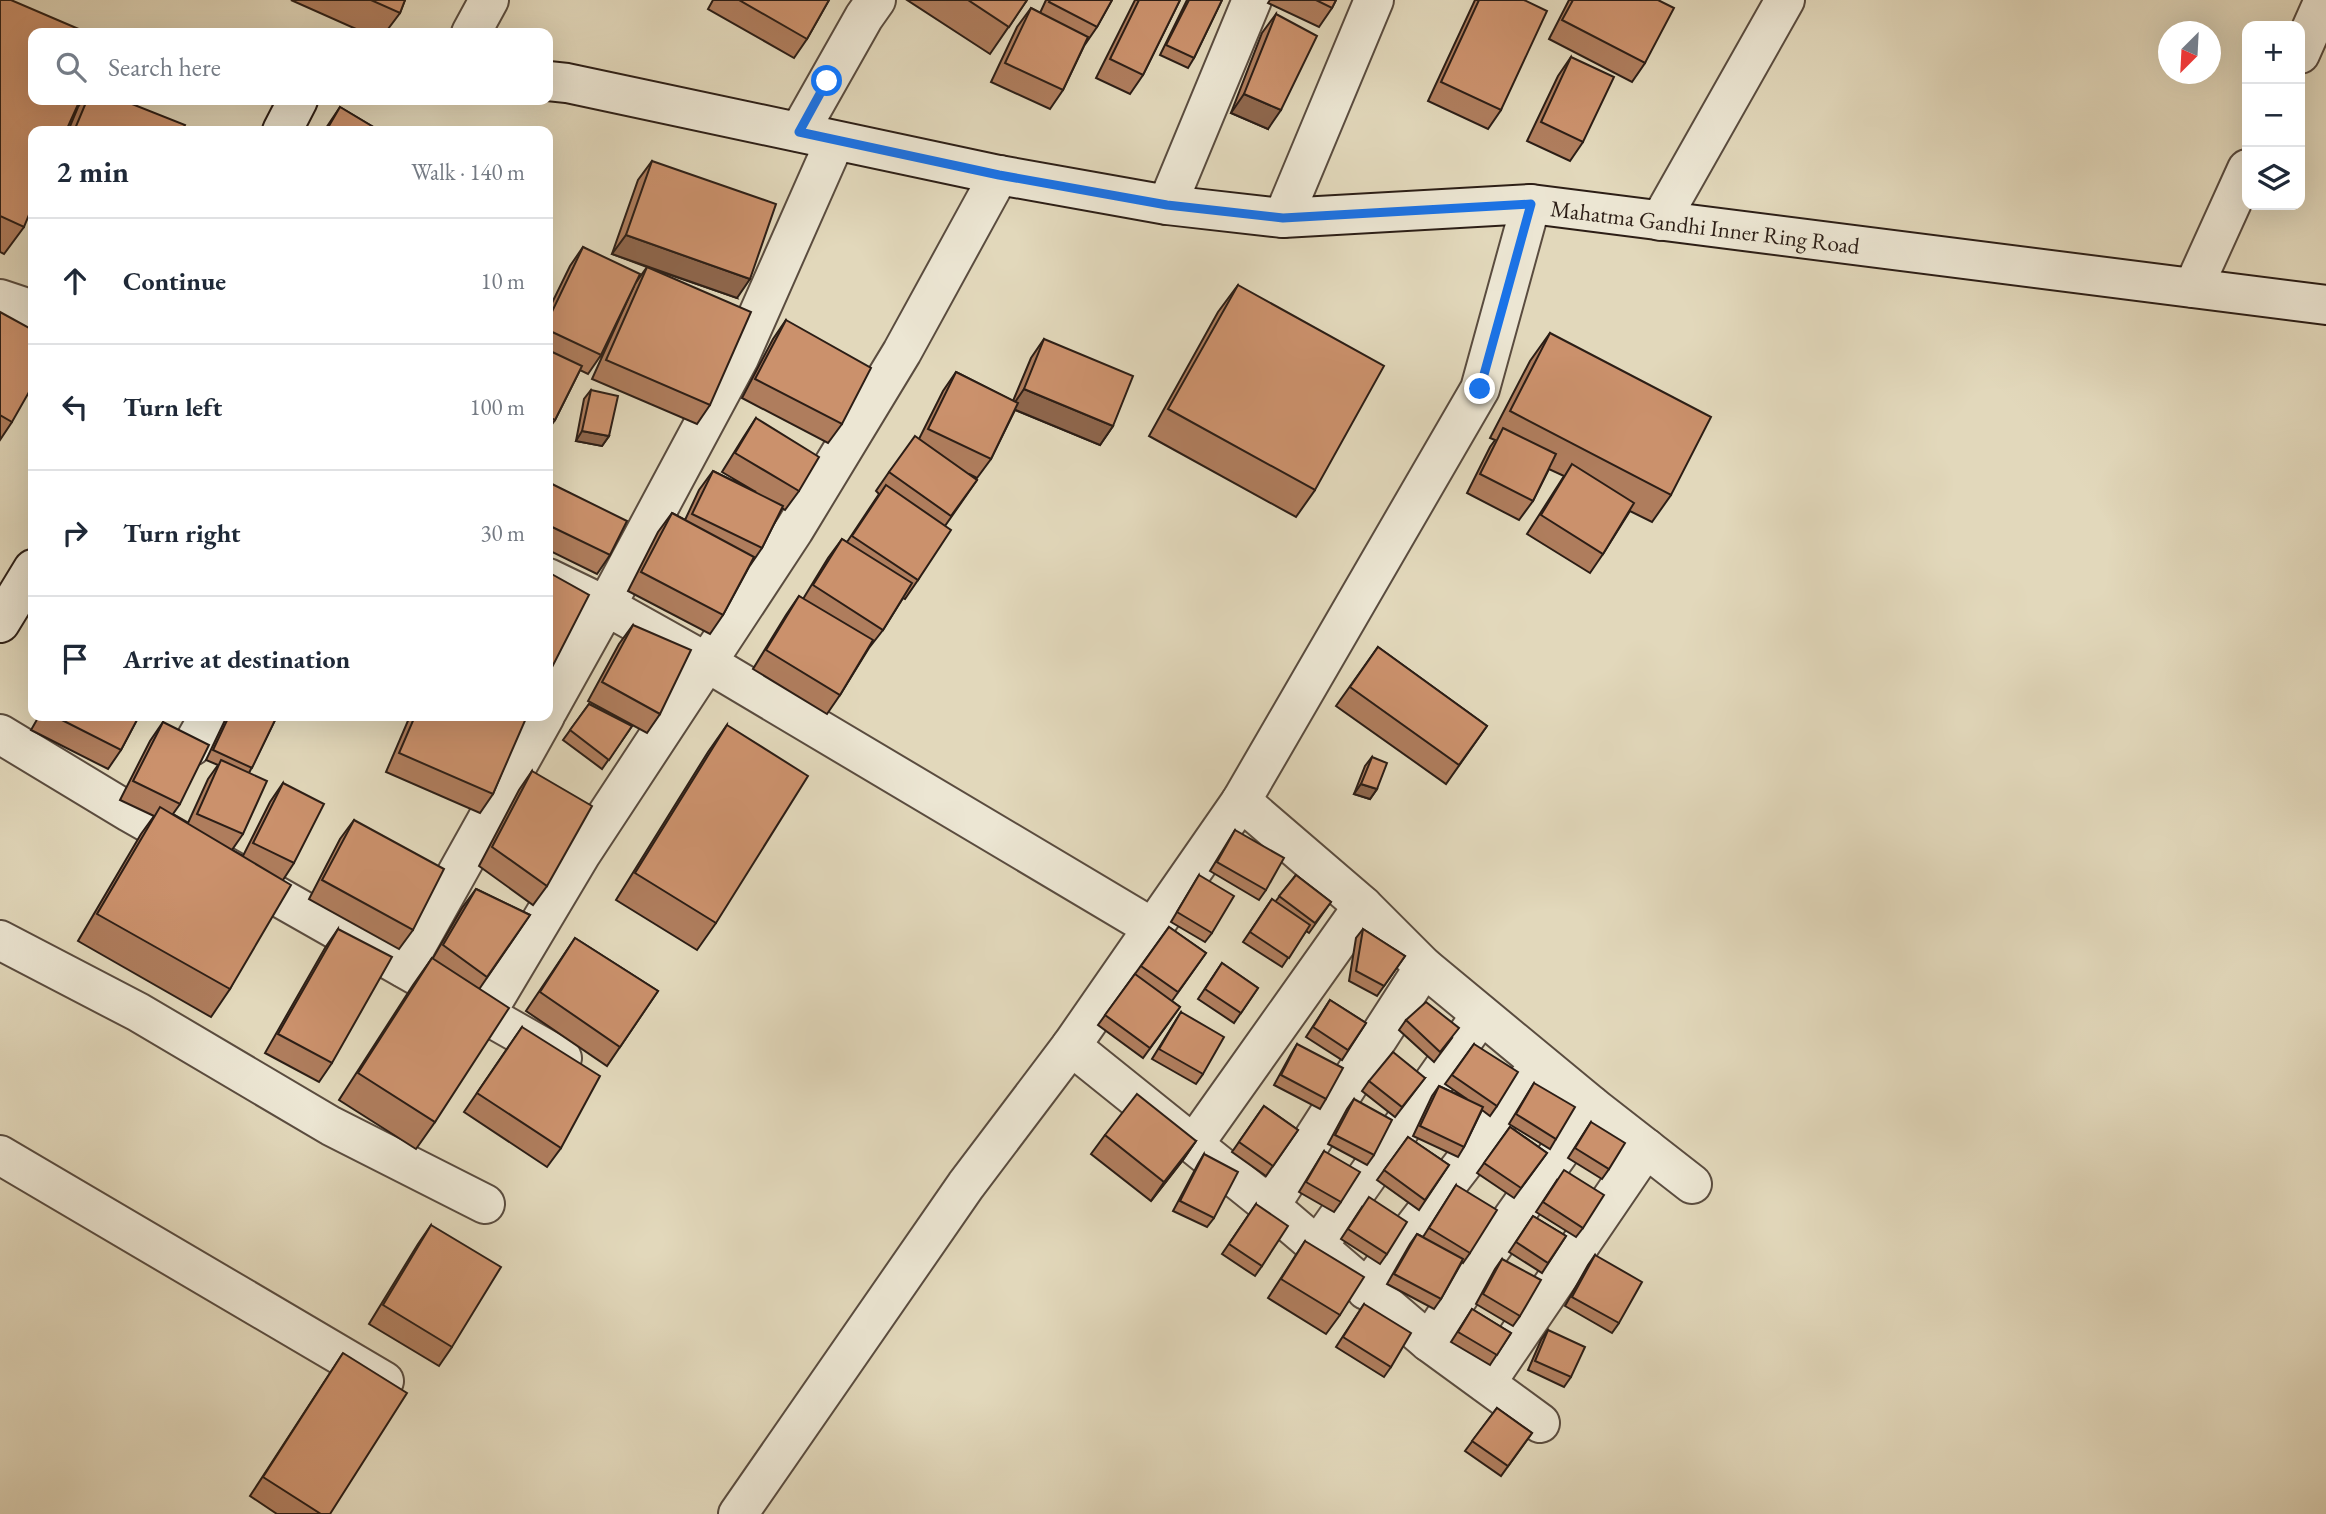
<!DOCTYPE html>
<meta charset="utf-8">
<style>
:root{--surface:#fff;--page:#f2f2f3;--text:#1f2937;--muted:#747a83;--line:#e0e1e3}
body{margin:0;font-family:"EB Garamond",serif;background:var(--page);color:var(--text)}
.controls{position:absolute;right:21px;top:21px;display:grid;overflow:hidden;border-radius:14px;box-shadow:0 7px 28px #0002}
.controls button{width:63px;height:63px;display:grid;place-items:center;padding:0;border:0;border-bottom:2px solid var(--line);background:var(--surface);color:var(--text);font:35px sans-serif}
.compass{position:absolute;left:2158px;top:21px;width:63px;height:63px;border-radius:50%;background:var(--surface);box-shadow:0 7px 28px #0002;rotate:204deg}
.stop{position:absolute;width:21px;height:21px;margin:-16px;border:5px solid #1a73e8;border-radius:50%;background:#fff}
.stop.end{background:#1a73e8;border-color:#fff;box-shadow:0 2px 7px #0008}
.list{margin:0;padding:0;list-style:none}
h2{display:flex;justify-content:space-between;align-items:center;height:91px;margin:0;padding:0 28px;font-size:30px}
h2 small{font-size:23px;font-weight:400;color:var(--muted)}
.list li{display:grid;grid-template-columns:46px 1fr auto;gap:21px;align-items:center;box-sizing:border-box;height:126px;padding:0 28px;border-top:2px solid var(--line)}
.list b{display:block;font-size:26px;white-space:nowrap}
.list em{font-size:23px;font-style:normal;color:var(--muted)}
.icon{flex:none;width:38px;height:38px;fill:none;stroke:currentColor;stroke-width:2;stroke-linecap:round;stroke-linejoin:round}
.map{position:relative;flex:none;width:2326px;height:1514px;overflow:hidden}
.search{position:absolute;background:var(--surface);box-shadow:0 7px 28px #0002;left:28px;top:28px;width:525px;height:77px;display:flex;align-items:center;gap:18px;box-sizing:border-box;padding:0 24px;border-radius:14px;color:var(--muted);font-size:26px}
.panel{position:absolute;background:var(--surface);box-shadow:0 7px 28px #0002;left:28px;top:126px;width:525px;height:595px;border-radius:14px}
.map>svg:first-child{display:block}
.lines{fill:none;stroke-linecap:round;stroke-linejoin:round}
.minor-casing{stroke:#5a4c3f;stroke-width:42}
.secondary-casing{stroke:#2c1e16;stroke-width:42}
.minor{stroke:#ece6d3;stroke-width:38}
.secondary{stroke:#ece6d3;stroke-width:38}
.wall{fill:#af7d5d;stroke:#2c1e16;stroke-width:2}
.shaded-wall{fill:#8e664c;stroke:#2c1e16;stroke-width:2}
.building{fill:#cb916c;stroke:#2c1e16;stroke-width:2}
.route{stroke:#1a73e8;stroke-width:9}
.labels{text-anchor:middle;stroke-width:6;stroke-linejoin:round;paint-order:stroke}
.street-label{font-size:23px;fill:#2c1e16;stroke:#ece6d3}
</style>
<div class="map">
<svg width="2326" height="1514" viewBox="0 0 2326 1514">
<rect width="100%" height="100%" fill="#e2d8bb"/>
<filter id="stains"><feTurbulence type="fractalNoise" baseFrequency=".00286" numOctaves="4"/><feColorMatrix values="0 0 0 0 .2 0 0 0 0 .09 0 0 0 0 .02 0 0 0 .5 -.17"/></filter>
<radialGradient id="worn" r=".72"><stop offset=".6" stop-color="#630" stop-opacity="0"/><stop offset="1" stop-color="#630" stop-opacity=".3"/></radialGradient>
<g class="lines">
<g class="minor-casing">
<g id="minor">
<polyline points="471,33 489,0"/>
<polyline points="2300,54 2324,0"/>
<polyline points="799,132 864,17 876,0"/>
<polyline points="1167,205 1252,0"/>
<polyline points="1283,218 1374,0"/>
<polyline points="1660,221 1785,0"/>
<polyline points="2193,288 2247,169"/>
<polyline points="0,299 33,310"/>
<polyline points="548,578 606,606 739,358 835,141"/>
<polyline points="548,710 606,606 706,662 1153,928"/>
<polyline points="0,734 129,812 562,1058"/>
<polyline points="192,746 209,716"/>
<polyline points="1241,801 1363,906 1424,967 1592,1106 1692,1184"/>
<polyline points="0,940 138,1012 331,1126 485,1204"/>
<polyline points="404,968 545,716"/>
<polyline points="485,1015 581,854 794,530 902,352 999,175"/>
<polyline points="1071,1046 1270,1206 1429,1342 1540,1423"/>
<polyline points="1194,1144 1363,906"/>
<polyline points="0,1155 384,1381"/>
<polyline points="1270,1206 1424,967"/>
<polyline points="1317,1247 1481,1015"/>
<polyline points="1366,1290 1540,1064"/>
<polyline points="1429,1342 1478,1267 1592,1106"/>
<polyline points="1486,1383 1646,1148"/>
<polyline points="738,1514 966,1185 1071,1046 1241,801 1480,389 1531,204"/>
</g>
</g>
<g class="secondary-casing">
<g id="secondary">
<polyline points="548,81 567,83 999,175 1167,205 1283,218 1531,204 2326,305"/>
<polyline points="282,131 298,100"/>
<polyline points="0,623 33,569"/>
</g>
</g>
<use href="#minor" class="minor"/>
<use href="#secondary" class="secondary"/>
</g>
<g class="wall">
<polygon points="0,0 24,227 4,254 0,252"/>
<polygon points="291,0 405,0 400,13 385,33 365,33"/>
<polygon points="713,0 829,0 807,39 794,58 708,9"/>
<polygon points="907,0 1027,0 990,54"/>
<polygon points="1046,0 1112,0 1097,27 1084,46 1063,90 1050,109 991,82 1017,27 1031,8 1040,13"/>
<polygon points="1135,0 1180,0 1143,75 1130,94 1096,78"/>
<polygon points="1187,0 1222,0 1194,58 1188,68 1160,55"/>
<polygon points="1270,0 1336,0 1332,8 1319,27 1268,3"/>
<polygon points="1475,0 1524,0 1501,110 1488,129 1428,101"/>
<polygon points="1569,0 1658,0 1645,63 1632,82 1549,39"/>
<polygon points="1276,14 1268,129 1231,113 1262,33"/>
<polygon points="1571,57 1583,142 1570,161 1527,141 1558,76"/>
<polygon points="83,100 122,100 182,131 68,131 78,107"/>
<polygon points="340,107 380,131 324,131"/>
<polygon points="652,161 737,298 650,268 710,405 697,424 592,379 634,286 601,355 588,374 580,370 555,420 548,430 548,311 570,266 583,247 634,285 647,267 612,254 638,180"/>
<polygon points="1238,285 1315,490 1296,517 1149,436 1218,312"/>
<polygon points="0,312 12,422 0,440"/>
<polygon points="786,320 842,424 828,443 742,398 773,339"/>
<polygon points="1550,333 1671,495 1652,522 1630,511 1603,554 1590,573 1527,534 1564,476 1549,469 1533,501 1519,520 1467,493 1490,447 1495,440 1490,438 1530,361"/>
<polygon points="1044,339 1113,426 1100,445 1015,410 991,459 977,478 969,474 977,480 945,526 918,580 905,599 903,598 883,630 869,648 840,695 827,714 753,669 786,615 799,596 803,599 828,558 842,539 847,542 879,494 876,491 889,472 919,439 943,391 956,372 1013,401 1031,358"/>
<polygon points="591,390 609,436 602,446 576,441 584,399"/>
<polygon points="756,418 799,491 785,510 782,508 762,548 749,567 723,615 710,634 628,591 658,532 672,513 685,520 699,490 713,471 756,492 722,472 743,438"/>
<polygon points="552,484 610,555 597,574 548,550 548,489"/>
<polygon points="633,625 660,714 647,733 588,701 619,644"/>
<polygon points="1378,647 1487,726 1446,784 1336,706"/>
<polygon points="589,704 632,726 602,769 563,740"/>
<polygon points="39,716 139,716 121,750 108,769 31,730"/>
<polygon points="227,716 277,716 249,773 243,834 232,850 243,856 270,802 283,783 294,863 283,880 230,989 211,1017 78,941 141,834 154,816 120,800 150,741 163,722 180,804 173,814 188,823 208,779 218,765 206,760"/>
<polygon points="410,716 525,716 493,794 480,813 386,772"/>
<polygon points="727,725 716,923 697,950 616,900 708,752"/>
<polygon points="1372,757 1377,789 1370,799 1354,794 1365,766"/>
<polygon points="532,771 547,886 533,905 479,866 519,790"/>
<polygon points="354,820 413,930 399,949 309,899 340,839"/>
<polygon points="1235,830 1266,890 1259,900 1210,871"/>
<polygon points="1199,875 1212,933 1205,942 1171,922"/>
<polygon points="1296,875 1331,902 1309,933 1306,931 1282,967 1243,942 1272,899 1275,902"/>
<polygon points="476,889 530,915 480,988 435,1122 416,1149 339,1100 413,985 432,958 433,958 462,908"/>
<polygon points="1169,927 1206,953 1172,1001 1180,1007 1143,1058 1098,1025"/>
<polygon points="338,929 332,1063 319,1082 265,1053 325,948"/>
<polygon points="1363,929 1405,956 1377,996 1349,981 1356,938"/>
<polygon points="575,938 658,991 607,1066 526,1011"/>
<polygon points="1222,963 1258,988 1234,1023 1198,999"/>
<polygon points="1330,1000 1366,1023 1342,1060 1306,1037"/>
<polygon points="1181,1012 1203,1074 1196,1084 1152,1059"/>
<polygon points="1406,1020 1452,1038 1434,1062 1399,1030"/>
<polygon points="522,1027 561,1148 547,1167 464,1112"/>
<polygon points="1297,1044 1326,1099 1320,1109 1274,1085 1291,1054"/>
<polygon points="1474,1044 1497,1106 1490,1116 1482,1110 1464,1147 1458,1157 1413,1136 1432,1096 1439,1086 1467,1099 1445,1084"/>
<polygon points="1425,1078 1395,1117 1362,1091 1369,1081"/>
<polygon points="1534,1083 1556,1139 1550,1149 1509,1124"/>
<polygon points="1354,1099 1374,1155 1367,1165 1328,1144 1347,1109"/>
<polygon points="1264,1106 1298,1130 1266,1176 1232,1152"/>
<polygon points="1591,1122 1609,1169 1602,1179 1568,1158"/>
<polygon points="1510,1127 1547,1153 1514,1198 1477,1173"/>
<polygon points="1105,1135 1196,1141 1183,1160 1151,1201 1091,1154"/>
<polygon points="1408,1137 1449,1165 1419,1210 1377,1180"/>
<polygon points="1324,1151 1341,1202 1334,1212 1299,1192"/>
<polygon points="1204,1154 1214,1218 1207,1227 1173,1211 1198,1164"/>
<polygon points="1557,1180 1583,1228 1576,1237 1536,1212"/>
<polygon points="1456,1185 1470,1253 1463,1263 1462,1262 1441,1299 1434,1309 1387,1284 1410,1244 1417,1234 1423,1237"/>
<polygon points="1256,1204 1262,1266 1255,1276 1222,1254"/>
<polygon points="1362,1207 1387,1254 1380,1264 1341,1239"/>
<polygon points="1533,1216 1566,1236 1542,1273 1509,1252"/>
<polygon points="431,1225 452,1347 439,1366 369,1324 418,1244"/>
<polygon points="1305,1241 1340,1315 1326,1334 1268,1298"/>
<polygon points="1595,1255 1619,1323 1612,1333 1565,1306 1588,1265"/>
<polygon points="1502,1259 1520,1316 1513,1326 1476,1304 1495,1269"/>
<polygon points="1364,1304 1391,1367 1384,1377 1336,1347"/>
<polygon points="1472,1309 1511,1333 1490,1365 1451,1342"/>
<polygon points="1548,1330 1571,1377 1564,1387 1528,1370 1541,1340"/>
<polygon points="343,1353 330,1514 277,1514 250,1496"/>
<polygon points="1497,1408 1532,1433 1501,1476 1465,1451"/>
</g>
<g class="shaded-wall">
<polygon points="1244,94 1281,110 1268,129 1231,113"/>
<polygon points="626,235 750,279 737,298 612,254"/>
<polygon points="1024,389 1113,426 1100,445 1011,408"/>
<polygon points="582,431 609,436 602,446 576,441"/>
<polygon points="1361,784 1377,789 1370,799 1354,794"/>
<polygon points="1196,1141 1183,1160 1151,1201 1164,1182"/>
</g>
<g class="building">
<polygon points="0,0 11,0 88,33 33,33 33,100 80,100 66,131 33,131 33,205 24,227 0,216"/>
<polygon points="371,0 405,0 400,13"/>
<polygon points="739,0 829,0 807,39"/>
<polygon points="968,0 1027,0 1009,27"/>
<polygon points="1050,0 1112,0 1097,27 1049,2"/>
<polygon points="1139,0 1180,0 1143,75 1110,59"/>
<polygon points="1189,0 1222,0 1194,58 1166,45"/>
<polygon points="1316,0 1336,0 1332,8"/>
<polygon points="1479,0 1524,0 1547,11 1501,110 1441,82"/>
<polygon points="1573,0 1658,0 1674,8 1645,63 1562,20"/>
<polygon points="1031,8 1088,37 1063,90 1005,63"/>
<polygon points="1276,14 1317,36 1281,110 1244,94"/>
<polygon points="1571,57 1614,77 1583,142 1541,122"/>
<polygon points="87,100 122,100 185,125 182,131 74,131"/>
<polygon points="340,107 380,131 326,131"/>
<polygon points="652,161 776,204 750,279 626,235"/>
<polygon points="583,247 640,274 601,355 548,330 548,320"/>
<polygon points="647,267 751,312 710,405 606,360"/>
<polygon points="1238,285 1384,366 1315,490 1168,409"/>
<polygon points="0,312 33,330 33,385 12,422 0,415"/>
<polygon points="786,320 871,368 842,424 755,379"/>
<polygon points="1550,333 1711,417 1671,495 1510,411"/>
<polygon points="1044,339 1133,376 1113,426 1024,389"/>
<polygon points="548,350 582,366 555,420 548,416"/>
<polygon points="956,372 1018,403 991,459 928,429"/>
<polygon points="591,390 618,396 609,436 582,431"/>
<polygon points="756,418 819,457 799,491 735,453"/>
<polygon points="1503,428 1556,454 1533,501 1480,474"/>
<polygon points="915,436 977,480 951,516 889,472"/>
<polygon points="1572,464 1634,503 1603,554 1541,515"/>
<polygon points="713,471 783,506 762,548 692,514"/>
<polygon points="552,484 627,521 610,555 548,525 548,492"/>
<polygon points="886,485 951,530 918,580 852,536"/>
<polygon points="672,513 754,557 723,615 641,572"/>
<polygon points="842,539 912,583 883,630 813,585"/>
<polygon points="548,572 589,595 548,675"/>
<polygon points="799,596 873,640 840,695 766,650"/>
<polygon points="633,625 691,650 660,714 602,682"/>
<polygon points="1378,647 1487,726 1459,765 1350,687"/>
<polygon points="589,704 632,726 609,760 570,730"/>
<polygon points="54,716 139,716 121,750"/>
<polygon points="229,716 277,716 252,768 213,750"/>
<polygon points="415,716 527,716 493,794 399,753"/>
<polygon points="163,722 209,745 180,804 133,781"/>
<polygon points="727,725 808,776 716,923 635,873"/>
<polygon points="1372,757 1387,763 1377,789 1361,784"/>
<polygon points="221,760 267,781 243,834 197,814"/>
<polygon points="532,771 592,806 547,886 492,847"/>
<polygon points="283,783 324,804 294,863 253,843"/>
<polygon points="160,807 291,885 230,989 97,914"/>
<polygon points="354,820 444,869 413,930 322,880"/>
<polygon points="1235,830 1284,858 1266,890 1217,862"/>
<polygon points="1199,875 1234,896 1212,933 1177,912"/>
<polygon points="1296,875 1331,902 1315,923 1279,896"/>
<polygon points="476,889 530,915 487,977 443,945"/>
<polygon points="1272,899 1310,925 1289,958 1250,932"/>
<polygon points="1169,927 1206,953 1178,992 1141,966"/>
<polygon points="338,929 392,957 332,1063 278,1034"/>
<polygon points="1363,929 1405,956 1384,986 1356,971"/>
<polygon points="575,938 658,991 620,1047 540,992"/>
<polygon points="432,958 509,1008 435,1122 358,1073"/>
<polygon points="1222,963 1258,988 1241,1013 1205,989"/>
<polygon points="1135,974 1180,1007 1150,1048 1105,1015"/>
<polygon points="1330,1000 1366,1023 1348,1050 1313,1027"/>
<polygon points="1426,1002 1459,1028 1440,1052 1406,1020"/>
<polygon points="1181,1012 1224,1037 1203,1074 1159,1049"/>
<polygon points="522,1027 600,1076 561,1148 477,1093"/>
<polygon points="1297,1044 1343,1068 1326,1099 1281,1075"/>
<polygon points="1474,1044 1518,1072 1497,1106 1452,1075"/>
<polygon points="1393,1052 1425,1078 1402,1107 1369,1081"/>
<polygon points="1534,1083 1575,1107 1556,1139 1516,1114"/>
<polygon points="1439,1086 1483,1107 1464,1147 1420,1126"/>
<polygon points="1137,1094 1196,1141 1164,1182 1105,1135"/>
<polygon points="1354,1099 1392,1120 1374,1155 1335,1135"/>
<polygon points="1264,1106 1298,1130 1273,1166 1239,1142"/>
<polygon points="1591,1122 1625,1143 1609,1169 1575,1148"/>
<polygon points="1510,1127 1547,1153 1521,1188 1484,1163"/>
<polygon points="1408,1137 1449,1165 1425,1200 1384,1170"/>
<polygon points="1324,1151 1360,1172 1341,1202 1306,1182"/>
<polygon points="1204,1154 1238,1172 1214,1218 1180,1201"/>
<polygon points="1564,1170 1604,1195 1583,1228 1543,1202"/>
<polygon points="1456,1185 1497,1210 1470,1253 1429,1228"/>
<polygon points="1369,1197 1407,1222 1387,1254 1348,1229"/>
<polygon points="1256,1204 1288,1226 1262,1266 1229,1244"/>
<polygon points="1533,1216 1566,1236 1548,1263 1516,1242"/>
<polygon points="431,1225 501,1267 452,1347 383,1305"/>
<polygon points="1417,1234 1463,1259 1441,1299 1394,1274"/>
<polygon points="1305,1241 1364,1277 1340,1315 1281,1279"/>
<polygon points="1595,1255 1642,1282 1619,1323 1572,1297"/>
<polygon points="1502,1259 1541,1280 1520,1316 1483,1294"/>
<polygon points="1364,1304 1411,1333 1391,1367 1343,1337"/>
<polygon points="1472,1309 1511,1333 1497,1355 1458,1332"/>
<polygon points="1548,1330 1585,1347 1571,1377 1535,1361"/>
<polygon points="343,1353 407,1393 330,1514 321,1514 263,1477"/>
<polygon points="1497,1408 1532,1433 1508,1466 1472,1441"/>
</g>
<g class="lines">
<polyline class="route" points="827,81 799,132 999,175 1167,205 1283,218 1531,204 1480,389"/>
</g>
<g class="labels">
<g class="street-label">
<text transform="translate(1705 227) rotate(7)" y="8">Mahatma Gandhi Inner Ring Road</text>
</g>
</g>
<rect width="100%" height="100%" filter="url(#stains)"/>
<rect width="100%" height="100%" fill="url(#worn)"/>
</svg>
<div class="controls">
<button>+</button>
<button>−</button>
<button><svg class="icon" aria-label="layers" viewBox="0 0 24 24"><path d="M12 4l9 5-9 5-9-5zM3 14l9 5 9-5"/></svg></button>
</div>
<svg class="compass" viewBox="-18 -18 36 36"><path d="M0-13l5 13h-10z" fill="#e53935"/><path d="M0 13l5-13h-10z" fill="#747a83"/></svg>
<div class="stop" style="left:827px;top:81px"></div>
<div class="stop end" style="left:1480px;top:389px"></div>
<div class="search"><svg class="icon" aria-label="search" viewBox="0 0 24 24"><circle cx="10" cy="10" r="6"/><path d="M15 15l6 6"/></svg>Search here</div>
<section class="panel">
<h2>2 min<small>Walk · 140 m</small></h2>
<ul class="list">
<li><svg class="icon" aria-label="ahead" viewBox="0 0 24 24"><path d="M12 20V5M6 11l6-6 6 6"/></svg><div><b>Continue</b></div><em>10 m</em></li>
<li><svg class="icon" aria-label="left" viewBox="0 0 24 24"><path d="M17 20v-9H6M10 6l-5 5 5 5"/></svg><div><b>Turn left</b></div><em>100 m</em></li>
<li><svg class="icon" aria-label="right" viewBox="0 0 24 24"><path d="M7 20v-9h11M14 6l5 5-5 5"/></svg><div><b>Turn right</b></div><em>30 m</em></li>
<li><svg class="icon" aria-label="arrive" viewBox="0 0 24 24"><path d="M6 21V4h12l-3 4 3 4H6"/></svg><div><b>Arrive at destination</b></div></li>
</ul>
</section>
</div>
